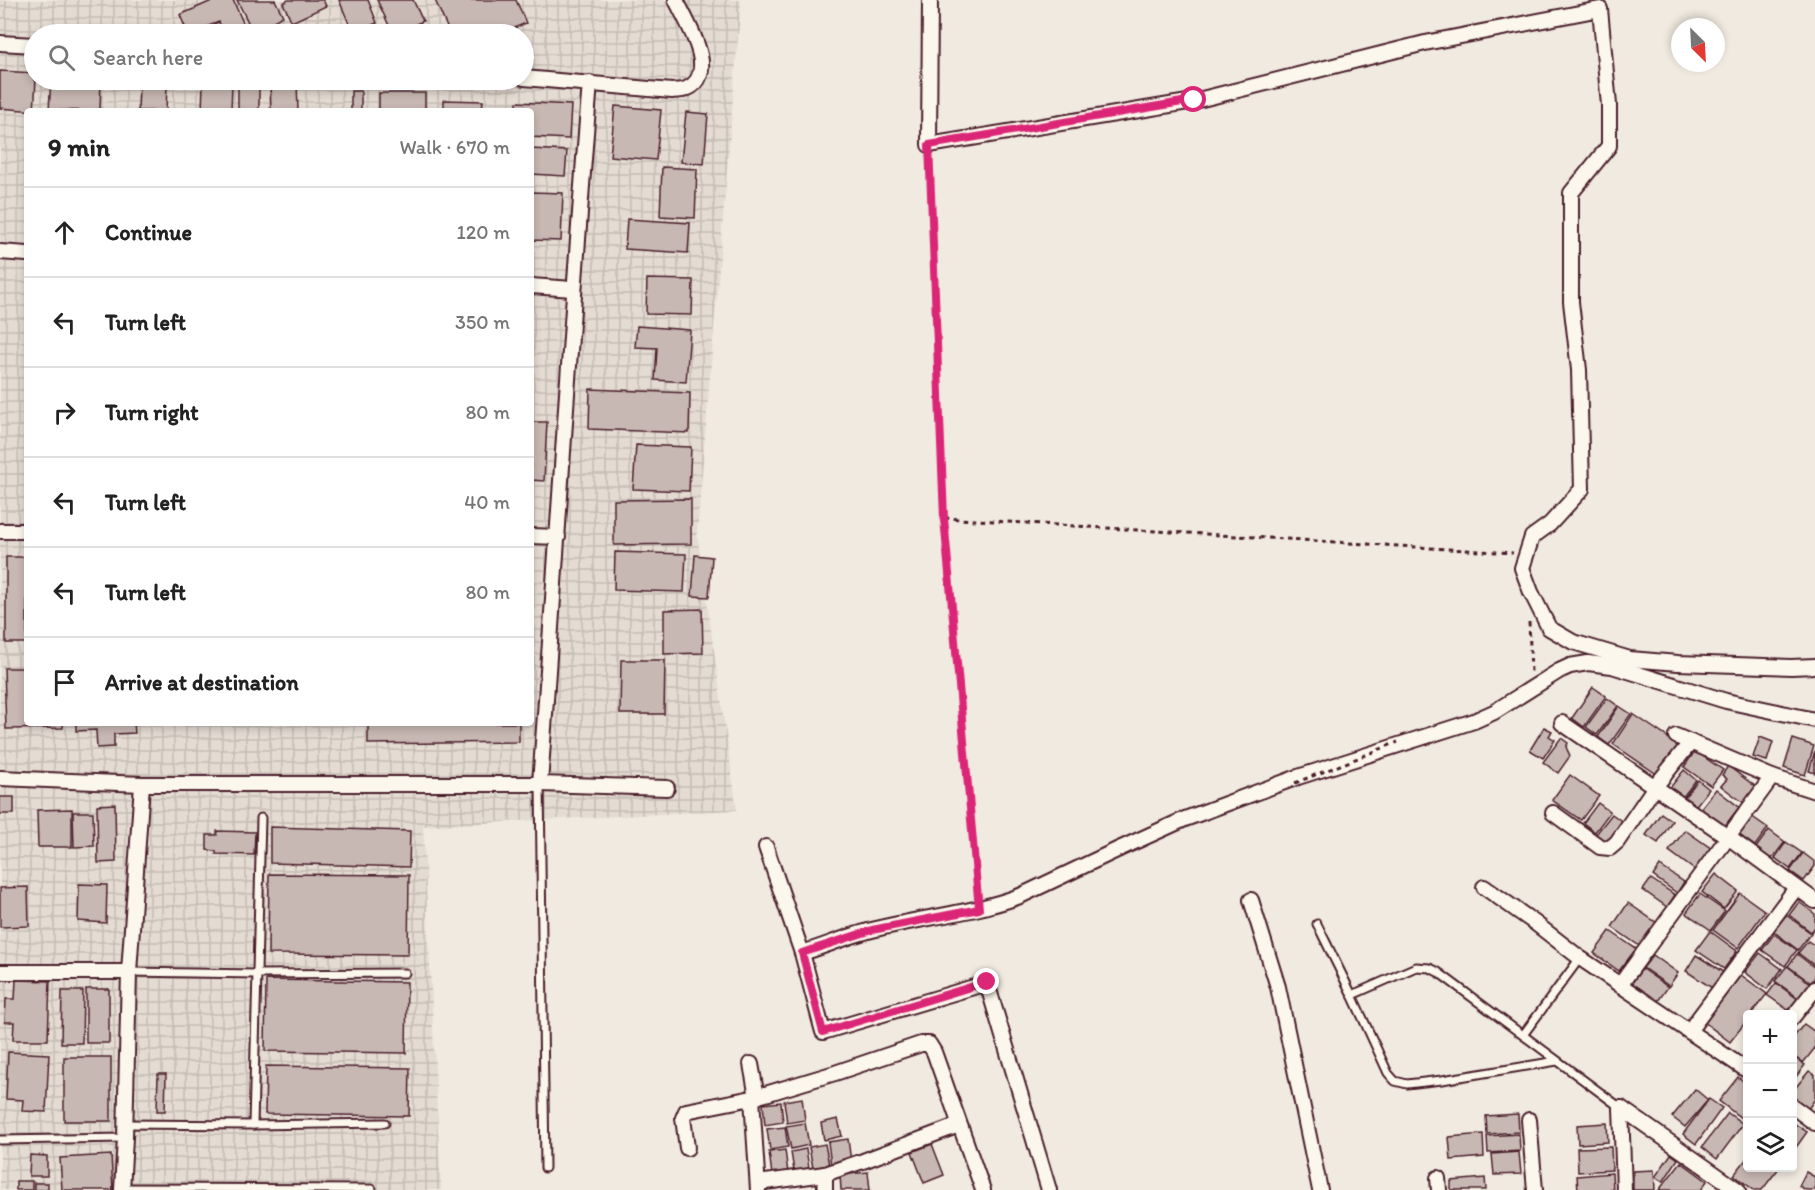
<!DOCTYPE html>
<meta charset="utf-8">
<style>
:root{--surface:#fff;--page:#f6f6f6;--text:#222;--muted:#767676;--line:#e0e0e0}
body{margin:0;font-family:Itim,sans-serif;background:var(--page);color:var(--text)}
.controls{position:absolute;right:18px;bottom:18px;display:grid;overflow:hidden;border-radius:6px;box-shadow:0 3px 9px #0003}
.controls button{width:54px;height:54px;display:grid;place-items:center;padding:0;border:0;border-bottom:2px solid var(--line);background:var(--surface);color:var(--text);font:30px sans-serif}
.compass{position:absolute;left:1671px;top:18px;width:54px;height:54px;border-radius:50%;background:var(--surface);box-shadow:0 3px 9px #0003;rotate:156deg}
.stop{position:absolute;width:18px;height:18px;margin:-14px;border:4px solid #db2777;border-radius:50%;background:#fff}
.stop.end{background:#db2777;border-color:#fff;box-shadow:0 2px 6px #0008}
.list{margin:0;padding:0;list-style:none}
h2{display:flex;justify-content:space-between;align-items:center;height:78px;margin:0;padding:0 24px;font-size:26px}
h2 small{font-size:20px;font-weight:400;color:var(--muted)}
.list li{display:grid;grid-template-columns:39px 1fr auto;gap:18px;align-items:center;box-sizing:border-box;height:90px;padding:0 24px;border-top:2px solid var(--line)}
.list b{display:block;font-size:22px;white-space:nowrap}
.list em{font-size:20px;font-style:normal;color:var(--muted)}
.icon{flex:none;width:33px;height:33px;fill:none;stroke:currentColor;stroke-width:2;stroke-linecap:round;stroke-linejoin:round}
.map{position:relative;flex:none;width:1815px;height:1190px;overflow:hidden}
.search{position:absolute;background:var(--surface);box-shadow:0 3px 9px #0003;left:24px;top:24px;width:510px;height:66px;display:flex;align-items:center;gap:15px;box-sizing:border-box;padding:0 21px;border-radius:33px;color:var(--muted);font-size:22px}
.panel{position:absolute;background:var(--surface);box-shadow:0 3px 9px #0003;left:24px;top:108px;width:510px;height:618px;border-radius:6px}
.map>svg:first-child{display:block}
.industrial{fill:url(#industrial-grid);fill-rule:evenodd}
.building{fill:#c8b8b3;stroke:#4a1f2b;stroke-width:1.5}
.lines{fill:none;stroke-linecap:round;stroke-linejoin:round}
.service-casing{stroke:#4a1f2b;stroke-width:11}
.minor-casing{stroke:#4a1f2b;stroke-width:18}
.path{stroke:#4a1f2b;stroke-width:3;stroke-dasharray:4.5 4.5;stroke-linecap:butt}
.service{stroke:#fbf7ec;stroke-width:7}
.minor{stroke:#fbf7ec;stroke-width:14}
.minor-bridge-casing{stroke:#4a1f2b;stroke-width:18;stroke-linecap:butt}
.path-bridge{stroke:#4a1f2b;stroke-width:3;stroke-dasharray:4.5 4.5;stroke-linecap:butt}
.minor-bridge{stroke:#fbf7ec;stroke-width:14}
.route{stroke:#db2777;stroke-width:8}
</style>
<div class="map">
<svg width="1815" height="1190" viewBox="0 0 1815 1190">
<defs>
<pattern id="industrial-grid" width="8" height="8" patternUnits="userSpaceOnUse" patternTransform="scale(1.5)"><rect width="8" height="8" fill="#e4dbd2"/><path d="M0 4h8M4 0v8" fill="none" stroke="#c5bcb4"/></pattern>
</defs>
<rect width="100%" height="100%" fill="#f0eae0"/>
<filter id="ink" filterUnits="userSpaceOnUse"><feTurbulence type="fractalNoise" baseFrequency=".0167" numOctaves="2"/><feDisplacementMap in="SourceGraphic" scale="12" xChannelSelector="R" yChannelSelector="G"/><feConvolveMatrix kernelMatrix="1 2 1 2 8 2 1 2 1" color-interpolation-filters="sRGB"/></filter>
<g filter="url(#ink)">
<path class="industrial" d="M0,0H741L697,533L737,810L423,826L441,1190H0ZM34,34H524V80H34ZM27,111H531V723H27Z"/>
<g class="building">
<polygon points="214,0 233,0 248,34 224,34 219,22 188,34 180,15"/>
<polygon points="237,0 275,0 283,16 253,32"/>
<polygon points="288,0 323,0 326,6 292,22 283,3"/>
<polygon points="339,0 368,0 377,23 353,33"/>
<polygon points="377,0 413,0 423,21 393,34"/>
<polygon points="435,0 516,0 526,23 500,34 450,34"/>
<polygon points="0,71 34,73 34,80 36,80 34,111 0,108"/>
<polygon points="51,80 101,80 100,111 49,110"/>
<rect x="238" y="81" width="21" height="30"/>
<polygon points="297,82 298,111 271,111 270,83"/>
<polygon points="203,83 232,84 231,111 202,111"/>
<polygon points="139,85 167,86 166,111 138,111"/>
<rect x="351" y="91" width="10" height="20"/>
<rect x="379" y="93" width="46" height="18"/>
<polygon points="444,100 483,101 482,111 444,111"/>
<polygon points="517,102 571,105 569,139 531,137 531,111 517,111"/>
<polygon points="615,106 661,110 656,160 610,156"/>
<polygon points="686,112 708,114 704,164 681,162"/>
<polygon points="531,149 567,151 565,176 531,174"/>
<polygon points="662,167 697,169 695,218 660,216"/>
<polygon points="531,192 563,193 561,241 531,240"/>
<polygon points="627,219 690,223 688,253 625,249"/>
<polygon points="647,279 693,280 692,315 646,314"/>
<polygon points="637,326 690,330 686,382 655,380 657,348 635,347"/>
<polygon points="590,389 690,393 689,433 589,429"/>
<polygon points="531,422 547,422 544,481 531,480"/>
<polygon points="636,445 691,447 689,491 633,489"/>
<polygon points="691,499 691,544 614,545 614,500"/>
<polygon points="615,552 686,554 684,592 614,590"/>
<polygon points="695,555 712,557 709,597 692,596"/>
<rect x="6" y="557" width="21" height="86"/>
<polygon points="702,609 703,653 664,654 664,610"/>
<polygon points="621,660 665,660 664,714 620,714"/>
<polygon points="4,668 27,668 27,723 63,723 63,728 6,729"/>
<polygon points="1593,687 1606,696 1584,727 1572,718"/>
<polygon points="1607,698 1618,706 1597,735 1586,727"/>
<polygon points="1619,706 1631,714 1609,745 1598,737"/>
<polygon points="1633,714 1679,745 1658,775 1613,744"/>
<polygon points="76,723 134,723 135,733 114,734 114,747 97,748 96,730 76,731"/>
<polygon points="368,723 519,723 519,742 368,744"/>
<polygon points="1544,727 1552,731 1549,736 1555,740 1543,758 1530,750"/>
<polygon points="1760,737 1773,742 1767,761 1753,757"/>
<polygon points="1561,738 1568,743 1566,747 1570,756 1558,773 1543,762"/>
<polygon points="1793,739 1814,746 1805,775 1784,768"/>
<polygon points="1695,751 1723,770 1711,786 1684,767"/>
<polygon points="1815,751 1815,773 1809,771"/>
<polygon points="1728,766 1756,787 1744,803 1721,786 1727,779 1722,775"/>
<polygon points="1684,770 1696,780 1682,798 1669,789"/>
<polygon points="1570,775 1599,796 1581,820 1552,800"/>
<polygon points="1698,780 1709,789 1694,808 1683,799"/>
<polygon points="1716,789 1739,807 1724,827 1700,809"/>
<rect x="0" y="797" width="14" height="17"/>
<polygon points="1598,803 1610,812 1595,832 1583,823"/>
<polygon points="115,804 116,862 98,863 97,805"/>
<polygon points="72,809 72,847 38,847 37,810"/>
<polygon points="73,812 93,812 94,846 74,847"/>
<polygon points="1661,813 1672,821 1658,843 1646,835"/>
<polygon points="1612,814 1624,823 1608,843 1596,834"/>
<polygon points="1751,816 1768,828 1755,846 1738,834"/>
<polygon points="270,827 410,831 409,867 270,863"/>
<polygon points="1685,830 1712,849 1696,871 1669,851"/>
<polygon points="1769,830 1785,842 1771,860 1755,849"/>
<polygon points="217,831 255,832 254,855 216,854 216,851 207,850 207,835 217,835"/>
<polygon points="1786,842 1802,853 1790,869 1775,858"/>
<polygon points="1803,853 1815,862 1815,866 1804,881 1790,871"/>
<polygon points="1660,866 1684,882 1677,893 1653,876"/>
<polygon points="269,874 409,875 408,955 268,954"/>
<polygon points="1716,874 1738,891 1724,909 1702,892"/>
<polygon points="1651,879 1675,895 1667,907 1643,890"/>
<polygon points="79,884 107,885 106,923 78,921"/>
<polygon points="28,887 29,926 0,927 0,888"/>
<polygon points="1740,893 1765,911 1738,948 1713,930"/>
<polygon points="1700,894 1725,911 1711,930 1686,913"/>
<polygon points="1799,902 1815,914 1815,927 1811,932 1789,915"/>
<polygon points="1628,903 1657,923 1641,947 1612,927"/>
<polygon points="1786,915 1811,933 1798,950 1773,931"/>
<polygon points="1610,931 1636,949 1619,971 1594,953"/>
<polygon points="1710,931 1737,951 1724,969 1696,950"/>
<polygon points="1774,934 1797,950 1785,966 1762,950"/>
<polygon points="1808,941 1815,946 1815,966 1798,953"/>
<polygon points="1760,953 1782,969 1767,989 1745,972"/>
<polygon points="1797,954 1815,968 1815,977 1811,983 1788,966"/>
<polygon points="1653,955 1678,973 1669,986 1643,968"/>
<polygon points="1696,955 1723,972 1712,988 1686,971"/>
<polygon points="1787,966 1811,984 1800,999 1775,981"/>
<polygon points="1642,969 1668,987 1658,1001 1632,983"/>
<polygon points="1741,975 1767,994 1751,1014 1748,1014 1748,1019 1730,1042 1704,1022"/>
<polygon points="16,980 50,981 48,1040 13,1040 14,1022 5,1022 6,999 15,999"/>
<polygon points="266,980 407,982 406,1053 265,1051"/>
<polygon points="1776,983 1799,1000 1791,1012 1767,995"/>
<rect x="86" y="989" width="23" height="54"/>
<polygon points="62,991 83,991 82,1043 61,1043"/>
<polygon points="1804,1024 1815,1032 1815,1048 1803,1063 1792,1055 1792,1039"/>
<polygon points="8,1052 49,1054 46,1112 22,1111 23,1100 6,1099"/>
<polygon points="1792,1056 1805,1065 1792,1082"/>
<rect x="64" y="1057" width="47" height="64"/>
<polygon points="266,1066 410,1068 409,1116 265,1114"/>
<polygon points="1809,1071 1815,1075 1815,1099 1808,1109 1792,1097 1792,1092"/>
<polygon points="158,1074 166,1074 165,1111 157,1111"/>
<polygon points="1738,1077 1748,1085 1748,1118 1745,1121 1719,1101"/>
<polygon points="1695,1089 1708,1100 1685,1127 1672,1117"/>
<polygon points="802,1098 805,1120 787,1123 784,1101"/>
<polygon points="1709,1099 1722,1108 1696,1144 1683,1134"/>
<polygon points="781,1102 783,1122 765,1125 763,1104"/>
<polygon points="1728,1113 1743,1124 1717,1159 1702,1147"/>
<polygon points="1518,1114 1519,1132 1487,1134 1486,1116"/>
<polygon points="838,1119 842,1136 824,1140 821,1123"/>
<polygon points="1792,1122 1807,1132 1792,1153"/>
<polygon points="805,1123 809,1145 791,1149 786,1126"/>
<polygon points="1607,1123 1608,1142 1578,1144 1577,1125"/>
<polygon points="785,1127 788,1147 770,1150 767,1129"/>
<polygon points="1483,1134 1484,1157 1451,1160 1449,1137"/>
<polygon points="1519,1134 1520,1151 1488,1153 1487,1136"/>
<polygon points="848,1139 851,1162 831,1165 828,1142"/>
<polygon points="825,1144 829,1165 813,1168 809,1147"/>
<polygon points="932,1144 944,1175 924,1183 912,1152"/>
<polygon points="1611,1147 1612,1170 1578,1172 1577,1148"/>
<polygon points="806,1149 809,1168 794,1171 791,1152"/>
<polygon points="785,1150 788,1173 772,1175 769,1152"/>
<polygon points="1519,1152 1521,1174 1494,1175 1492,1154"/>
<polygon points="1671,1154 1678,1159 1663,1182 1655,1177"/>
<polygon points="30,1155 47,1156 47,1176 29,1176"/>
<polygon points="111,1155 113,1190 62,1190 60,1158"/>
<polygon points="1748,1157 1748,1168 1779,1168 1762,1190 1754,1190 1734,1175"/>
<polygon points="1681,1162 1707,1181 1701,1190 1659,1190"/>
<polygon points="1654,1170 1655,1190 1633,1190 1633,1171"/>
<polygon points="868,1172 870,1190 841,1190 840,1175"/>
<polygon points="1806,1172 1815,1177 1815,1190 1806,1190 1799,1186"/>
<polygon points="1612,1173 1613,1190 1578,1190 1577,1176"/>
<polygon points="1485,1178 1486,1190 1451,1190 1451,1181"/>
<rect x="16" y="1181" width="16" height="9"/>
<rect x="34" y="1183" width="14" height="7"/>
</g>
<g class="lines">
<g class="service-casing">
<g id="service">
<polyline points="540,784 545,1168"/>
<polyline points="1317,924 1352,995 1416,967 1430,968 1438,972 1621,1108"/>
<polyline points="129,972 257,974 405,973"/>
<polyline points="1352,995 1388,1073 1395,1081 1407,1084 1442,1080 1557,1061"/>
<polyline points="1523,1035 1580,958"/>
<polyline points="125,1124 253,1125 385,1123"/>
<polyline points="253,1125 261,818"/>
<polyline points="0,1140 125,1138"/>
<polyline points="122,1188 372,1189"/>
</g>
</g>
<g class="minor-casing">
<g id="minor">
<polyline points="930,0 929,145 1194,101 1425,43 1600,9 1609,105 1609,146 1571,193 1571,302 1579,370 1582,489 1550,524 1532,537 1522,568 1531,592 1549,628 1573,642 1630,659 1678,663 1791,667 1815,666"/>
<polyline points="0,43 34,45"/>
<path d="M524,78L672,91C676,90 682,91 686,89C721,75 686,21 676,0"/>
<polyline points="0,252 27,254"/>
<polyline points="531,286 573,289"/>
<polyline points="0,531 27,531"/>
<polyline points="531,536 558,537"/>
<polyline points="1562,723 1728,837 1815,901"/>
<polyline points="1676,736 1772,777"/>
<polyline points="0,778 142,784 540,784 667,788"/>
<path d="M540,784C557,550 571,316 590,83"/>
<polyline points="1553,813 1600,847 1610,848 1617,842 1654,788 1691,742"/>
<polyline points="766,847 802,953 823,1032 987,983 1049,1190"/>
<polyline points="1119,849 1185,819 1298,777 1474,721 1494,712 1559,671 1570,666 1588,663 1612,666 1726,701 1815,720"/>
<polyline points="1484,887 1535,923 1580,958 1748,1071"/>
<polyline points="1251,900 1278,987 1320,1190"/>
<path d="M802,953C825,946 848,936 872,930C921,917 972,914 1020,896"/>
<polyline points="0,972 129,972"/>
<polyline points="1620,985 1772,777 1815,791"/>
<polyline points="1792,1018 1815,989"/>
<polyline points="1689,1031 1796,888"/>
<polyline points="751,1064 757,1097"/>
<polyline points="1792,1106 1815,1123"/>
<polyline points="1621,1108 1738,1190"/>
<polyline points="1621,1108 1624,1190"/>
<polyline points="1529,1120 1535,1190"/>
<polyline points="687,1148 683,1118 686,1111 752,1098"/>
<polyline points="825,1174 825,1190"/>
<polyline points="1438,1178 1439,1190"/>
<polyline points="758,1183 825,1174 863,1161 959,1125"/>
<polyline points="122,1190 125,1138 129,972 142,784"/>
<polyline points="758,1190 752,1098 835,1073 921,1044 929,1044 934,1052 983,1190"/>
</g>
</g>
<g class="path">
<polyline points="930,159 944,518 1513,553"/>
<polyline points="944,518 978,896"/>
<polyline points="1529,622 1531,672"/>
</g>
<use href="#service" class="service"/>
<use href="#minor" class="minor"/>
<g class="minor-bridge-casing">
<polyline id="minor-bridge" points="1020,896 1119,849"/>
</g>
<polyline class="path-bridge" points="1295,783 1398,742"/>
<use href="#minor-bridge" class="minor-bridge"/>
</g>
</g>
<g class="lines" filter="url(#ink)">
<polyline class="route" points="987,982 823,1032 802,953 872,930 979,909 944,518 929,145 1194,100"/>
</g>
</svg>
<div class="controls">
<button>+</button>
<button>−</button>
<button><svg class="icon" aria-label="layers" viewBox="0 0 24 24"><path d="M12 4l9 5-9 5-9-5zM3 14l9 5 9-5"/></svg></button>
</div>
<svg class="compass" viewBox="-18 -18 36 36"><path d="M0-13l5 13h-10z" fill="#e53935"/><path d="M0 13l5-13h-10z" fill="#767676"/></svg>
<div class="stop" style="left:1194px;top:100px"></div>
<div class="stop end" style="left:987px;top:982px"></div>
<div class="search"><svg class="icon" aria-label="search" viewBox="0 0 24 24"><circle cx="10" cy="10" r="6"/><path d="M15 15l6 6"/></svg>Search here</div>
<section class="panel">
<h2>9 min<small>Walk · 670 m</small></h2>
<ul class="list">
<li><svg class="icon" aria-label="ahead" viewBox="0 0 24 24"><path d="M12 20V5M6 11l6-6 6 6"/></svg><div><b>Continue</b></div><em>120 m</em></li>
<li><svg class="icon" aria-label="left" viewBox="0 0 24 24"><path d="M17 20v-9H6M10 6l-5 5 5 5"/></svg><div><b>Turn left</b></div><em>350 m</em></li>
<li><svg class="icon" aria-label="right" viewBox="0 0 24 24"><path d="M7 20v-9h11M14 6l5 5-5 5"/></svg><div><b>Turn right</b></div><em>80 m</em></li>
<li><svg class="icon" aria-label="left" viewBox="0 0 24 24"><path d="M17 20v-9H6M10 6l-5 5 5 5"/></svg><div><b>Turn left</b></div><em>40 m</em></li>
<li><svg class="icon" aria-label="left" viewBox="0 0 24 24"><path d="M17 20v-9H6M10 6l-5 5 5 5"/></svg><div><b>Turn left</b></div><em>80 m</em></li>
<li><svg class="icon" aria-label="arrive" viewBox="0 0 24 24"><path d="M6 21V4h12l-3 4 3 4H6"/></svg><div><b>Arrive at destination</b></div></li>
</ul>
</section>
</div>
